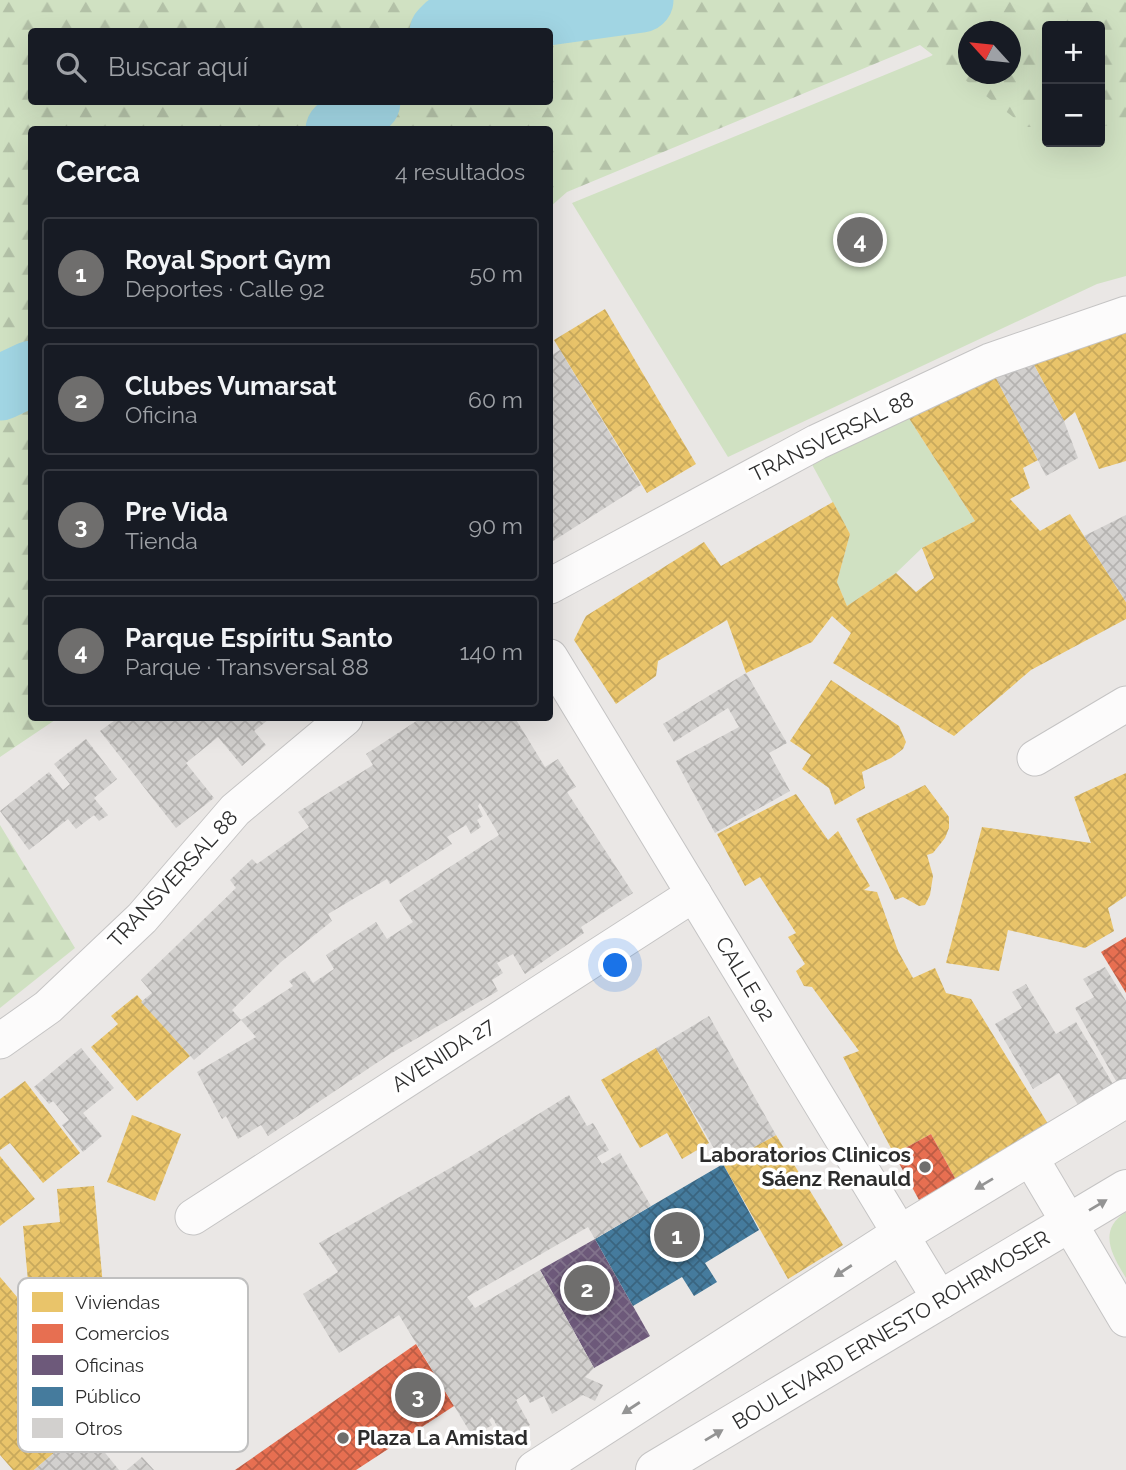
<!DOCTYPE html>
<html lang="es">
<meta charset="utf-8">
<style>
:root{--surface:#171b24;--page:#242831;--text:#f1f3f6;--muted:#9ea1a6;--line:#363941;--accent:#6f6e6d}
body{margin:0;font-family:Raleway,sans-serif;background:var(--page);color:var(--text)}
.controls{position:absolute;right:21px;top:21px;display:grid;overflow:hidden;border-radius:7px;box-shadow:0 7px 28px #0002}
.controls button{width:63px;height:63px;display:grid;place-items:center;padding:0;border:0;border-bottom:2px solid var(--line);background:var(--surface);color:var(--text);font:35px sans-serif}
.compass{position:absolute;left:958px;top:21px;width:63px;height:63px;border-radius:50%;background:var(--surface);box-shadow:0 7px 28px #0002;rotate:297deg}
.you{position:absolute;left:616px;top:966px;width:24px;height:24px;margin:-18px;border:5px solid #fff;border-radius:50%;background:#1a73e8;box-shadow:0 0 0 10px #1a73e833}
.badge{display:grid;place-items:center;width:46px;height:46px;border-radius:50%;background:var(--accent);color:#fff;font-size:23px;font-weight:700}
.pin{position:absolute;translate:-50% -50%;border:4px solid #fff;box-shadow:0 2px 7px #0006}
.list{margin:0;padding:0;list-style:none}
h2{display:flex;justify-content:space-between;align-items:center;height:91px;margin:0;padding:0 28px;font-size:30px}
h2 small{font-size:23px;font-weight:400;color:var(--muted)}
.list li{display:grid;grid-template-columns:46px 1fr auto;gap:21px;align-items:center;box-sizing:border-box;height:112px;margin:0 14px 14px;padding:0 14px;border:2px solid var(--line);border-radius:7px}
.list b{display:block;font-size:26px;white-space:nowrap}
.list p{margin:0;font-size:23px;white-space:nowrap;color:var(--muted)}
.list em{font-size:23px;font-style:normal;color:var(--muted)}
.icon{flex:none;width:38px;height:38px;fill:none;stroke:currentColor;stroke-width:2;stroke-linecap:round;stroke-linejoin:round}
.map{position:relative;flex:none;width:1126px;height:1470px;overflow:hidden}
.search{position:absolute;background:var(--surface);box-shadow:0 7px 28px #0002;left:28px;top:28px;width:525px;height:77px;display:flex;align-items:center;gap:18px;box-sizing:border-box;padding:0 24px;border-radius:7px;color:var(--muted);font-size:26px}
.panel{position:absolute;background:var(--surface);box-shadow:0 7px 28px #0002;left:28px;top:126px;width:525px;height:595px;border-radius:7px}
.map>svg:first-child{display:block}
.green{fill:#d0e1c2;fill-rule:evenodd}
.forest{fill:url(#forest-firs);fill-rule:evenodd}
.homes{fill:url(#homes-cross-hatch)}
.shops{fill:url(#shops-cross-hatch)}
.offices{fill:url(#offices-cross-hatch)}
.public{fill:url(#public-cross-hatch)}
.lines{fill:none;stroke-linecap:round;stroke-linejoin:round}
.river{stroke:#a1d5e3;stroke-width:65}
.building{fill:url(#building-cross-hatch)}
.street-casing{stroke:#c5c4c4;stroke-width:37}
.secondary-casing{stroke:#c5c4c4;stroke-width:40}
.street{stroke:#fcfbfb;stroke-width:35}
.secondary{stroke:#fcfbfb;stroke-width:38}
.oneway{fill:#949494}
.poi-dot{fill:#6f6e6d;stroke:#fff;stroke-width:2.5}
.labels{text-anchor:middle;stroke-width:7;stroke-linejoin:round;paint-order:stroke}
.street-label{font-size:21px;fill:#2d2d2d;stroke:#fff}
.poi-label{font-size:21px;font-weight:bold;fill:#2d2d2d;stroke:#fff;text-anchor:end}
.key{fill:#fff;stroke:#c0c0c0;stroke-width:2}
.key-label{font-size:19px;fill:#2d2d2d}
</style>
<div class="map">
<svg width="1126" height="1470" viewBox="0 0 1126 1470">
<defs>
<pattern id="forest-firs" width="22" height="20" patternUnits="userSpaceOnUse" patternTransform="scale(1.75)"><rect width="22" height="20" fill="#d0e1c2"/><path d="M5 1l3.5 6h-7zM16 11l3.5 6h-7z" fill="#b3c1a7"/></pattern>
<pattern id="homes-cross-hatch" width="8" height="8" patternUnits="userSpaceOnUse" patternTransform="scale(1.75)"><rect width="8" height="8" fill="#e9c46a"/><path d="M0 0l8 8M0 8l8-8" fill="none" stroke="#c8a95c"/></pattern>
<pattern id="shops-cross-hatch" width="8" height="8" patternUnits="userSpaceOnUse" patternTransform="scale(1.75)"><rect width="8" height="8" fill="#e76f51"/><path d="M0 0l8 8M0 8l8-8" fill="none" stroke="#bc5c44"/></pattern>
<pattern id="offices-cross-hatch" width="8" height="8" patternUnits="userSpaceOnUse" patternTransform="scale(1.75)"><rect width="8" height="8" fill="#6d597a"/><path d="M0 0l8 8M0 8l8-8" fill="none" stroke="#82738c"/></pattern>
<pattern id="public-cross-hatch" width="8" height="8" patternUnits="userSpaceOnUse" patternTransform="scale(1.75)"><rect width="8" height="8" fill="#457b9d"/><path d="M0 0l8 8M0 8l8-8" fill="none" stroke="#3a6580"/></pattern>
<pattern id="building-cross-hatch" width="8" height="8" patternUnits="userSpaceOnUse" patternTransform="scale(1.75)"><rect width="8" height="8" fill="#d2d0ce"/><path d="M0 0l8 8M0 8l8-8" fill="none" stroke="#b5b3b1"/></pattern>
</defs>
<rect width="100%" height="100%" fill="#eae7e5"/>
<g class="green">
<path d="M1126,0V276L1097,284L728,457L572,203L931,56L968,33V74H1010V32ZM1047,26H1100V142H1047Z"/>
<polygon points="903,409 975,521 922,548 896,573 847,606 837,582 850,534 809,459"/>
<path d="M1126,1212V1278C1112,1255 1097,1230 1126,1212Z"/>
</g>
<g class="forest">
<path d="M0,0H1126V125L1100,126V26H1047V127H1026L920,45L567,192L550,207V130H32V718H58L0,757ZM32,32H550V102H32ZM968,32H1010V74H968Z"/>
<polygon points="0,825 75,948 0,1008"/>
</g>
<g class="homes">
<polygon points="605,309 696,464 647,493 554,340"/>
<polygon points="1126,332 1126,461 1099,469 1075,412 1064,421 1033,363"/>
<polygon points="993,372 1038,460 1023,468 1030,488 1010,499 1040,531 1070,514 1126,602 1126,619 1031,670 954,736 833,663 851,633 832,616 812,642 746,673 727,620 658,661 656,676 616,704 574,640 586,616 704,542 721,566 833,502 850,534 837,582 847,606 896,573 916,592 934,578 922,548 975,521 903,409"/>
<polygon points="831,680 899,726 906,742 903,749 891,758 862,772 865,788 835,805 829,788 802,769 811,755 790,741"/>
<polygon points="1126,773 1126,896 1108,908 1114,931 1085,948 1008,930 999,971 946,963 982,827 1091,843 1074,797"/>
<polygon points="925,785 949,817 949,828 945,838 933,853 927,855 933,876 930,895 925,905 919,906 903,897 895,900 856,819"/>
<polygon points="796,794 828,840 838,831 870,886 864,890 877,892 898,951 913,978 935,968 946,993 971,999 1050,1127 956,1180 931,1134 894,1154 843,1057 859,1051 812,987 804,986 796,971 805,964 788,937 796,933 760,877 745,886 717,834"/>
<polygon points="137,995 190,1056 137,1101 91,1047 118,1024 111,1016"/>
<polygon points="656,1048 709,1143 682,1159 667,1133 640,1148 601,1080"/>
<polygon points="25,1081 80,1153 43,1183 10,1143 0,1150 0,1099"/>
<polygon points="132,1115 181,1134 155,1201 107,1182"/>
<polygon points="776,1135 843,1245 788,1279 723,1164"/>
<polygon points="0,1156 35,1199 0,1226"/>
<polygon points="94,1186 103,1286 29,1292 23,1226 60,1222 57,1189"/>
<polygon points="0,1277 81,1372 52,1397 63,1412 81,1397 97,1416 34,1470 13,1470 0,1455"/>
</g>
<g class="shops">
<polygon points="1126,937 1126,993 1101,952"/>
<polygon points="931,1134 956,1180 919,1200 894,1154"/>
<polygon points="416,1344 454,1406 356,1470 235,1470"/>
</g>
<polygon class="offices" points="595,1239 650,1336 594,1368 540,1270"/>
<polygon class="public" points="723,1164 759,1230 705,1263 717,1282 694,1296 682,1277 633,1306 595,1239"/>
<g class="lines">
<g class="river">
<polyline points="442,32 447,27 641,0"/>
<polyline points="338,130 368,102"/>
<polyline points="0,388 32,373"/>
</g>
</g>
<g class="building">
<polygon points="560,350 641,485 550,543 550,356"/>
<polygon points="1033,363 1064,421 1078,458 1046,476 993,372"/>
<polygon points="1126,515 1126,602 1084,536"/>
<polygon points="746,673 787,743 769,753 790,791 715,833 676,761 739,727 728,708 674,742 663,724"/>
<polygon points="118,718 266,718 268,720 254,731 266,745 242,766 218,737 186,763 214,798 176,828 100,731"/>
<polygon points="421,718 515,718 545,767 558,759 576,787 567,792 633,893 581,927 584,933 525,974 513,954 497,963 503,973 492,980 498,991 390,1054 268,1136 261,1125 238,1139 226,1116 222,1119 197,1072 256,1037 241,1020 293,986 289,981 305,971 313,983 334,969 326,955 376,922 387,939 413,922 399,900 499,835 480,803 478,806 483,816 477,820 481,827 471,834 466,825 447,837 452,844 390,884 387,879 328,914 332,921 281,962 232,1010 241,1020 194,1060 141,1002 152,993 141,980 236,888 230,880 252,859 257,864 309,827 298,812 373,765 366,754"/>
<polygon points="86,739 117,779 94,798 108,815 99,821 94,815 76,829 68,819 29,850 0,811 49,772 63,790 70,784 54,764"/>
<polygon points="1105,967 1126,1001 1126,1085 1120,1088 1075,1008 1094,997 1083,979"/>
<polygon points="1026,984 1056,1034 1076,1022 1119,1094 1084,1115 1059,1073 1033,1089 995,1024 1022,1008 1012,992"/>
<polygon points="709,1016 776,1135 723,1164 656,1048"/>
<polygon points="81,1048 114,1088 83,1113 102,1136 83,1152 62,1125 69,1120 53,1101 49,1104 34,1087"/>
<polygon points="569,1095 587,1126 593,1123 609,1150 597,1157 602,1164 620,1153 651,1206 595,1239 588,1227 467,1297 475,1308 540,1270 594,1368 585,1377 603,1385 595,1401 583,1395 552,1414 544,1396 530,1403 525,1394 516,1400 530,1425 505,1440 492,1417 489,1420 492,1425 473,1437 399,1315 339,1353 303,1294 338,1272 319,1243 466,1159"/>
<polygon points="84,1427 119,1470 34,1470"/>
<polygon points="142,1457 154,1470 127,1470"/>
</g>
<g class="lines">
<g class="street-casing">
<g id="street">
<polyline points="550,586 817,442 990,361 1126,314"/>
<polyline points="550,657 941,1301"/>
<polyline points="1035,758 1126,704"/>
<polyline points="0,1041 48,1007 142,918 235,810 345,718"/>
<polyline points="1030,1157 1126,1319"/>
<polyline points="193,1217 694,894"/>
</g>
</g>
<g class="secondary-casing">
<g id="secondary">
<polyline points="535,1470 901,1234 1126,1098"/>
<polyline points="655,1470 1126,1189"/>
</g>
</g>
<use href="#street" class="street"/>
<use href="#secondary" class="secondary"/>
</g>
<defs><path id="oneway-solid" d="M-6-.8H1V-3.2L6.5 0L1 3.2V.8H-6Z" transform="scale(1.75)"/></defs>
<g class="oneway">
<use href="#oneway-solid" transform="translate(984 1184) rotate(149)"/>
<use href="#oneway-solid" transform="translate(1098 1205) rotate(-31)"/>
<use href="#oneway-solid" transform="translate(843 1271) rotate(147)"/>
<use href="#oneway-solid" transform="translate(631 1408) rotate(147)"/>
<use href="#oneway-solid" transform="translate(714 1435) rotate(-31)"/>
</g>
<g class="poi-dot">
<circle cx="925" cy="1167" r="7"/>
<circle cx="343" cy="1438" r="7"/>
</g>
<g class="labels">
<g class="street-label">
<text transform="translate(832 437) rotate(-26)" y="7">TRANSVERSAL 88</text>
<text transform="translate(173 879) rotate(-47)" y="7">TRANSVERSAL 88</text>
<text transform="translate(745 979) rotate(59)" y="7">CALLE 92</text>
<text transform="translate(443 1055) rotate(-33)" y="7">AVENIDA 27</text>
<text transform="translate(891 1330) rotate(-31)" y="7">BOULEVARD ERNESTO ROHRMOSER</text>
</g>
<g class="poi-label">
<text x="911" y="1162">Laboratorios Clinicos<tspan x="911" dy="24">Sáenz Renauld</tspan></text>
<text x="357" y="1445" text-anchor="start">Plaza La Amistad</text>
</g>
</g>
<rect x="18" y="1278" width="230" height="174" rx="10" class="key"/>
<rect x="32" y="1292" width="31" height="20" fill="#e9c46a"/>
<rect x="32" y="1324" width="31" height="19" fill="#e76f51"/>
<rect x="32" y="1355" width="31" height="20" fill="#6d597a"/>
<rect x="32" y="1387" width="31" height="19" fill="#457b9d"/>
<rect x="32" y="1418" width="31" height="20" fill="#d2d0ce"/>
<g class="key-label">
<text x="75" y="1309">Viviendas</text>
<text x="75" y="1340">Comercios</text>
<text x="75" y="1372">Oficinas</text>
<text x="75" y="1403">Público</text>
<text x="75" y="1435">Otros</text>
</g>
</svg>
<div class="controls">
<button>+</button>
<button>−</button>
</div>
<svg class="compass" viewBox="-18 -18 36 36"><path d="M0-13l5 13h-10z" fill="#e53935"/><path d="M0 13l5-13h-10z" fill="#9ea1a6"/></svg>
<div class="you"></div>
<div class="pin badge" style="left:677px;top:1235px">1</div>
<div class="pin badge" style="left:587px;top:1288px">2</div>
<div class="pin badge" style="left:418px;top:1395px">3</div>
<div class="pin badge" style="left:860px;top:240px">4</div>
<div class="search"><svg class="icon" aria-label="search" viewBox="0 0 24 24"><circle cx="10" cy="10" r="6"/><path d="M15 15l6 6"/></svg>Buscar aquí</div>
<section class="panel">
<h2>Cerca<small>4 resultados</small></h2>
<ul class="list">
<li><span class="badge">1</span><div><b>Royal Sport Gym</b><p>Deportes · Calle 92</p></div><em>50 m</em></li>
<li><span class="badge">2</span><div><b>Clubes Vumarsat</b><p>Oficina</p></div><em>60 m</em></li>
<li><span class="badge">3</span><div><b>Pre Vida</b><p>Tienda</p></div><em>90 m</em></li>
<li><span class="badge">4</span><div><b>Parque Espíritu Santo</b><p>Parque · Transversal 88</p></div><em>140 m</em></li>
</ul>
</section>
</div>
